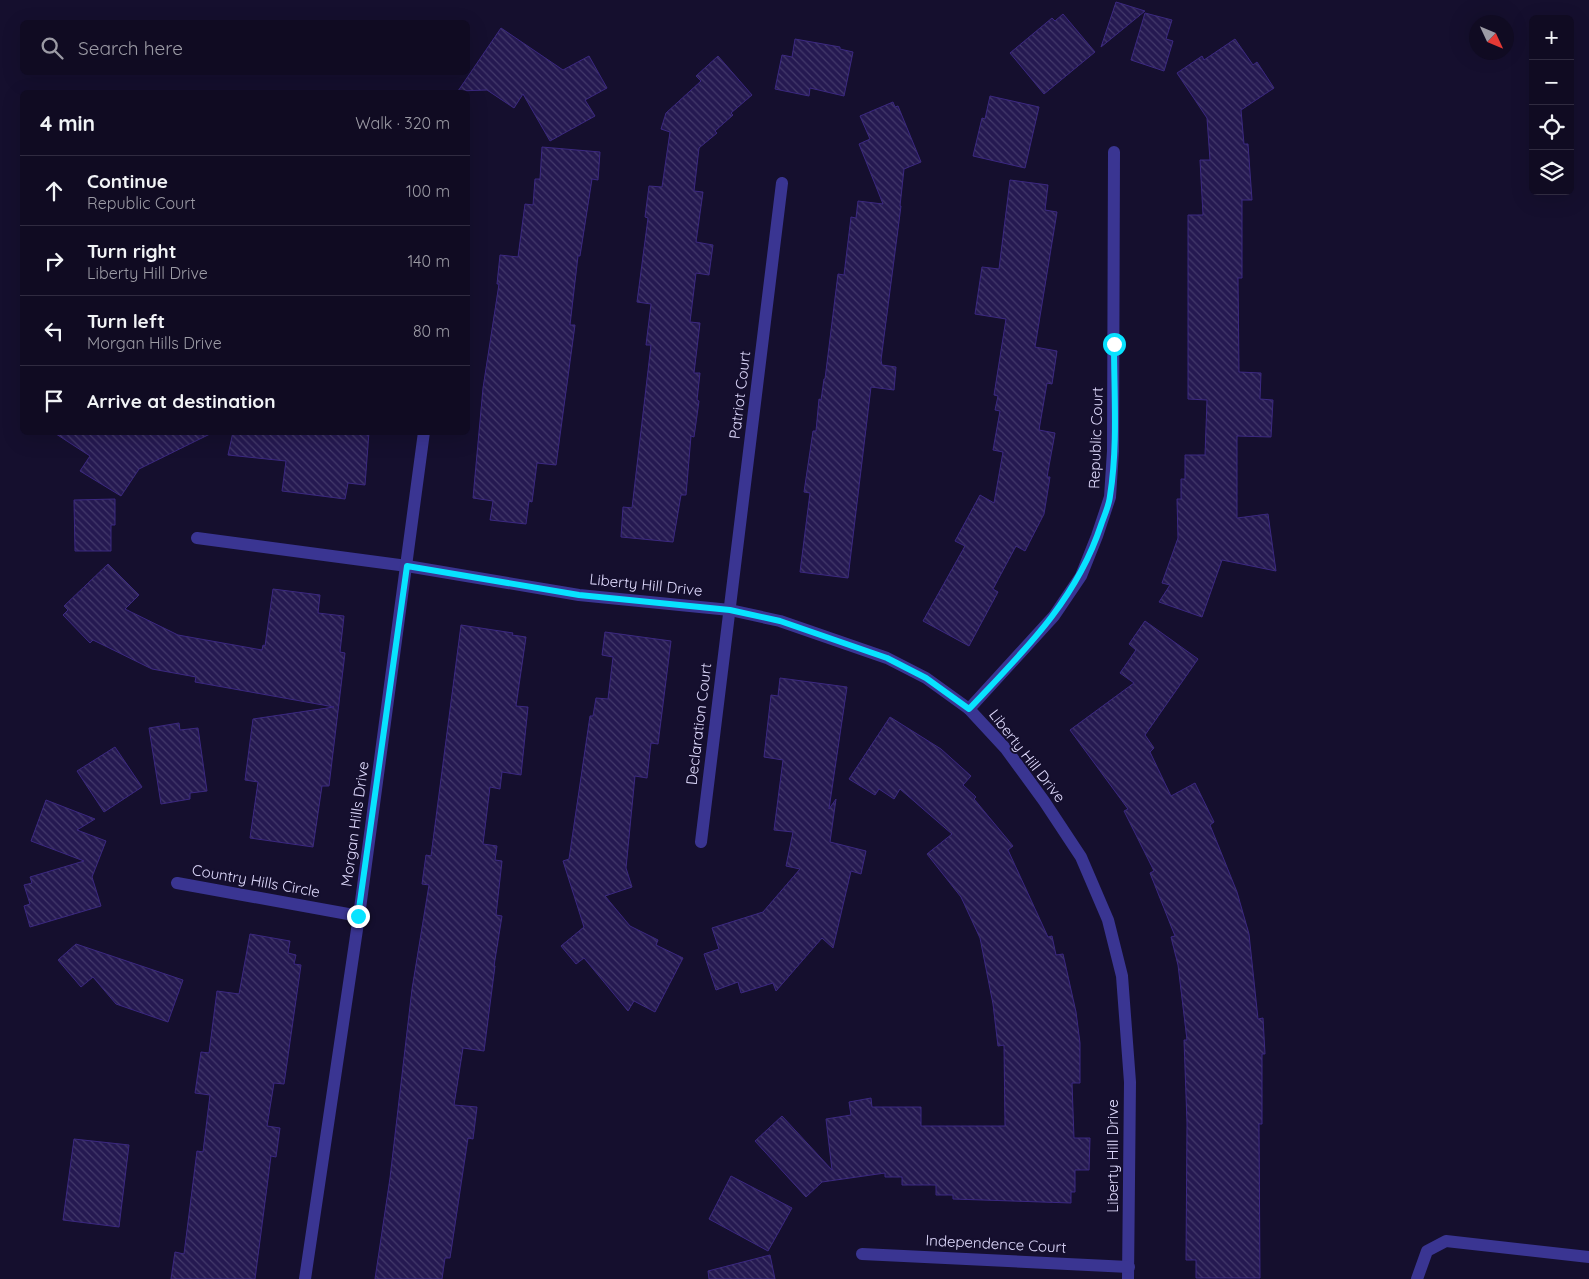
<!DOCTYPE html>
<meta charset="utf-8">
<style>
:root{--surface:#100b22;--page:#1e192f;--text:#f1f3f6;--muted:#9c9ba5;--line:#302b40}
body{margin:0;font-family:Quicksand,sans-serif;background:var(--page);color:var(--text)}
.controls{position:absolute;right:15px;top:15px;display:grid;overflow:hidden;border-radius:8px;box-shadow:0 5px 20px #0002}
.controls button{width:45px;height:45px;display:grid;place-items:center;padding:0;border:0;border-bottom:1px solid var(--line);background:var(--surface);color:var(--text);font:25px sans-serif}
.compass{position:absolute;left:1469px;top:15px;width:45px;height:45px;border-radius:50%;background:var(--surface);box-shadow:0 5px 20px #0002;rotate:134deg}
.stop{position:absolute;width:15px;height:15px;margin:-11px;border:4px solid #08e3ff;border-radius:50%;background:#fff}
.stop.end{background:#08e3ff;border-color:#fff;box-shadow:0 1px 5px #0008}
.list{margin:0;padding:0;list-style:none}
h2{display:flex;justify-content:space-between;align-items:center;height:65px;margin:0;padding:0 20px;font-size:21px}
h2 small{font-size:16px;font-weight:400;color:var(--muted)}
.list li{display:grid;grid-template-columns:32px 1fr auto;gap:15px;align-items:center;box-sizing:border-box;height:70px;padding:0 20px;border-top:1px solid var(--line)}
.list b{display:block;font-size:19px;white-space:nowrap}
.list p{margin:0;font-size:16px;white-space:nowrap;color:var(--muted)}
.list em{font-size:16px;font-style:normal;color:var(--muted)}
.icon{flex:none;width:28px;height:28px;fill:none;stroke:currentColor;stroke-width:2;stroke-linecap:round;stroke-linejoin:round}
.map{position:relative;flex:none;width:1589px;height:1279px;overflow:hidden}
.search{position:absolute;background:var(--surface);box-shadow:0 5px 20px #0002;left:20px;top:20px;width:450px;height:55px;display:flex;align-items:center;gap:12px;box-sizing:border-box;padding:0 18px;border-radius:8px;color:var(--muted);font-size:19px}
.panel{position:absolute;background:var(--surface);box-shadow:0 5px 20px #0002;left:20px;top:90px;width:450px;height:345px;border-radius:8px}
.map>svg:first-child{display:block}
.building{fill:url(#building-back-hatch);stroke:#3b2880}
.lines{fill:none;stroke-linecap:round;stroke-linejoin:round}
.service{stroke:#3a3592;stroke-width:12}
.minor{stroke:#3a3592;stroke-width:12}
.route{stroke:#08e3ff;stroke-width:6}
.labels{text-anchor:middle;stroke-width:4;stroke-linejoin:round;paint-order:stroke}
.street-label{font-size:15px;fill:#e1dcff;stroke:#150f2e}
</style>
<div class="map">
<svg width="1589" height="1279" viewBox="0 0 1589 1279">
<defs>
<pattern id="building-back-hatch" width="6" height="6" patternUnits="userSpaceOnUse" patternTransform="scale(1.25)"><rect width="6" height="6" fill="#251951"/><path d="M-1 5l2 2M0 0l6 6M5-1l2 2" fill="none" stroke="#443a6b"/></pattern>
</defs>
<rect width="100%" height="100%" fill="#150f2e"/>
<g class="building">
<polygon points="1116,2 1145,11 1101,47"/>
<polygon points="1145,13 1172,20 1166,39 1173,41 1164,71 1131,60"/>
<polygon points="1063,14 1095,52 1044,94 1010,53 1052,18 1055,21"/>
<polygon points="501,28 563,70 589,56 607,88 585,100 595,116 550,141 523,94 514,108 487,90 458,91"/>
<polygon points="795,39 840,47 840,49 853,52 844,96 810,88 809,96 775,89 782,55 792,57"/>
<polygon points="1235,39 1253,65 1257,62 1274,88 1241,110 1244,144 1248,144 1252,200 1242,200 1242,278 1238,278 1239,372 1261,373 1260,399 1273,400 1271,437 1237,436 1237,518 1268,514 1276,571 1222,560 1202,617 1159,602 1170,585 1162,583 1178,538 1177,499 1181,499 1181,479 1185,479 1185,455 1205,455 1207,400 1188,399 1188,215 1203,215 1200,160 1210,160 1207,118 1177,73 1202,56 1204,60"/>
<polygon points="718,56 752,95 731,113 733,115 715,131 717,133 699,148 694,191 703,192 696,242 713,245 709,275 696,273 690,322 700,323 694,373 700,373 697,400 699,401 694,437 691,436 686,495 681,495 673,542 621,537 623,507 632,508 651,345 646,345 651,304 637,302 648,218 645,217 649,186 662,187 670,132 661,129 666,113 701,81 696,76"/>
<polygon points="990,96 1039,107 1025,168 973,156 982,118 985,119"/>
<polygon points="893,102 895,107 898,106 921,162 904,169 900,206 901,206 881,360 882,365 896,367 894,390 871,387 848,578 800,572 810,493 804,492 813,431 816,431 819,399 821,400 824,379 825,379 838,274 844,275 851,217 856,218 858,201 883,204 859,144 870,139 860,116"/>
<polygon points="542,147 600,152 598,180 592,179 580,256 578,256 570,325 575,325 556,465 537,463 532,502 529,501 526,524 490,520 493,501 473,498 483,388 499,284 497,284 500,255 518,257 525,204 533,205 535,179 540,179"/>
<polygon points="1010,180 1048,185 1045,210 1057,212 1035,347 1057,351 1052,384 1047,383 1039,430 1055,433 1047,477 1050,477 1044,514 1025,551 1016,546 993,589 998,592 969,646 923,621 965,546 955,541 980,495 994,503 1003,452 993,450 1000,411 995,410 998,396 994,395 1006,319 975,314 982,267 999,269"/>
<polygon points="53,432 214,432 139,469 121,496 80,471 90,456"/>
<polygon points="233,432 369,432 365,485 348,483 345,499 282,491 286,461 228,455"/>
<polygon points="115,499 115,525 111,525 111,551 75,551 74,500"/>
<polygon points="108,564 139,595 125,609 178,635 262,650 263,645 265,646 273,589 320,595 318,613 344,616 340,652 345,653 329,786 322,786 313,847 250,838 258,782 245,780 253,719 334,707 195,682 196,677 152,669 93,640 90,643 63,615 68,610 64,606"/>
<polygon points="1145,621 1198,659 1145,735 1154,748 1150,752 1171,796 1195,783 1214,822 1210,825 1237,892 1249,934 1258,1019 1263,1018 1265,1054 1262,1054 1262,1124 1259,1124 1260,1278 1196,1278 1196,1260 1186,1260 1187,1123 1184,1040 1187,1040 1178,965 1171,937 1175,936 1150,873 1154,871 1124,811 1128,809 1070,730 1134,683 1120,673 1136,650 1129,644"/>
<polygon points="461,625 513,633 512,635 526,637 516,706 528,707 521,775 502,772 500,789 490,787 483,844 497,846 495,860 502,861 496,915 502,916 494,966 495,966 484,1051 463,1048 454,1105 477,1107 473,1139 468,1138 450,1258 445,1258 442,1279 375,1279 390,1178 412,989 429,885 422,884 426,855 431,856"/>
<polygon points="605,632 671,641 658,744 651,743 647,778 635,776 626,868 632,887 605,896 630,926 658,940 656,945 683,958 655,1012 634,1001 628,1011 584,958 576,964 561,946 584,927 563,861 569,859 590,716 593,716 596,698 608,699 613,657 602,655"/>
<polygon points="780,678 847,687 829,809 836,799 830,842 866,851 861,874 851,871 833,948 822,938 776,991 773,983 741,993 738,982 716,990 704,954 719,949 712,928 763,912 800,869 786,866 793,832 774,830 783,760 764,757 771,695 778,696"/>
<polygon points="890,717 941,749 971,776 963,785 976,797 974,799 1013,846 1008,850 1048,937 1052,936 1056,955 1063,954 1076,1012 1080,1043 1080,1083 1072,1083 1074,1138 1090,1138 1089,1170 1075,1170 1075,1192 1071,1192 1071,1203 953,1199 953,1195 936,1195 936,1185 902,1185 902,1177 885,1177 885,1173 822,1182 806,1197 755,1141 782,1116 832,1170 826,1119 851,1115 849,1102 871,1098 872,1107 921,1107 921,1126 1005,1126 1004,1045 998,1046 993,1004 980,938 961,897 927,854 952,834 900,789 894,799 879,789 875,795 849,779"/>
<polygon points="179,723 180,730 198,728 207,791 190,793 190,799 161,804 149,728"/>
<polygon points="115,747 142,787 104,812 77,771"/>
<polygon points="46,800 95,819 77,830 106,841 92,877 101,906 30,927 24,906 30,904 24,885 32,883 30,877 84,861 31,841"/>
<polygon points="250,934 290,941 288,953 296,955 294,964 301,965 284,1084 274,1083 267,1126 280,1128 276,1157 271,1156 255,1279 171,1279 175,1252 184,1254 197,1151 203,1152 210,1095 195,1093 201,1052 209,1053 217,991 239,994"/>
<polygon points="76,944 183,980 168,1022 116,1004 93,977 81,987 58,960"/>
<polygon points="74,1139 129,1145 119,1227 63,1220"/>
<polygon points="731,1176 792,1208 768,1251 709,1219"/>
<polygon points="770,1255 775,1279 709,1279 708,1271"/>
</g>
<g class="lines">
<polyline class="service" points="1417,1279 1427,1251 1446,1241 1589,1257"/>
<g class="minor">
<polyline points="197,538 407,566 579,595 730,610 780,621 887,658 926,678 969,709 1006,749 1044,801 1081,857 1108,920 1122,976 1130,1082 1128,1279"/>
<polyline points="969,709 1054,616 1081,576 1097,536 1110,497 1113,451 1114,152"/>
<polyline points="701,842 782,183"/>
<polyline points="177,883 359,916"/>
<polyline points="862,1254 1129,1267"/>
<polyline points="305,1279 359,916 424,432"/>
</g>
</g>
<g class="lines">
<path class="route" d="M358,916L407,566L579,595L730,610L780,621L887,658L926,678L969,709C1023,652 1076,601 1101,525C1104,516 1109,506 1110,496C1118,446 1114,393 1114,344"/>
</g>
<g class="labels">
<g class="street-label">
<text transform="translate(740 395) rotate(-83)" y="5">Patriot Court</text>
<text transform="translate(1096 438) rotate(-88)" y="5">Republic Court</text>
<text transform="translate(646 585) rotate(6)" y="5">Liberty Hill Drive</text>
<text transform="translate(699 724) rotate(-83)" y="5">Declaration Court</text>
<text transform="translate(1027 756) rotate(52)" y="5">Liberty Hill Drive</text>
<text transform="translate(355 824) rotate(-82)" y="5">Morgan Hills Drive</text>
<text transform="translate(256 881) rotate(10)" y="5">Country Hills Circle</text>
<text transform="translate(1113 1156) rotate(-90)" y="5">Liberty Hill Drive</text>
<text transform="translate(996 1244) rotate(3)" y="5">Independence Court</text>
</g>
</g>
</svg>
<div class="controls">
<button>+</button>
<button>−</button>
<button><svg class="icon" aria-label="locate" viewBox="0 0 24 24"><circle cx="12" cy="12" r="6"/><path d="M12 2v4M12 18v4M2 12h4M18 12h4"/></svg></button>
<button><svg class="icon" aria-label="layers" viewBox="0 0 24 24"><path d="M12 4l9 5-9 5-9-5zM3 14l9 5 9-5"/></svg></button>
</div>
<svg class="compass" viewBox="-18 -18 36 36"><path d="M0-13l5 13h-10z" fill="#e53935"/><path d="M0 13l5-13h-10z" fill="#9c9ba5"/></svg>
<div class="stop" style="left:1114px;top:344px"></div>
<div class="stop end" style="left:358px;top:916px"></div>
<div class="search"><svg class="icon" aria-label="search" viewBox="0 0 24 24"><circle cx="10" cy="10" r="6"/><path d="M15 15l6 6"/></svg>Search here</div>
<section class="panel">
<h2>4 min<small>Walk · 320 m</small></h2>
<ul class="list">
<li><svg class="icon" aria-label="ahead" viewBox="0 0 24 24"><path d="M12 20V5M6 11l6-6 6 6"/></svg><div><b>Continue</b><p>Republic Court</p></div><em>100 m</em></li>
<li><svg class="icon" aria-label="right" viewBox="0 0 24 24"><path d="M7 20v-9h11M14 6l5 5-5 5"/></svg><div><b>Turn right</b><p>Liberty Hill Drive</p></div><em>140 m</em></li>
<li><svg class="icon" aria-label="left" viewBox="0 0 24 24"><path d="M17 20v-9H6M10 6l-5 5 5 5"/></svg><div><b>Turn left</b><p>Morgan Hills Drive</p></div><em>80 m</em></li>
<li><svg class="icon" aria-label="arrive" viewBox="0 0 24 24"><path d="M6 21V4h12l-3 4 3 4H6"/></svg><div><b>Arrive at destination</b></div></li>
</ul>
</section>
</div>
